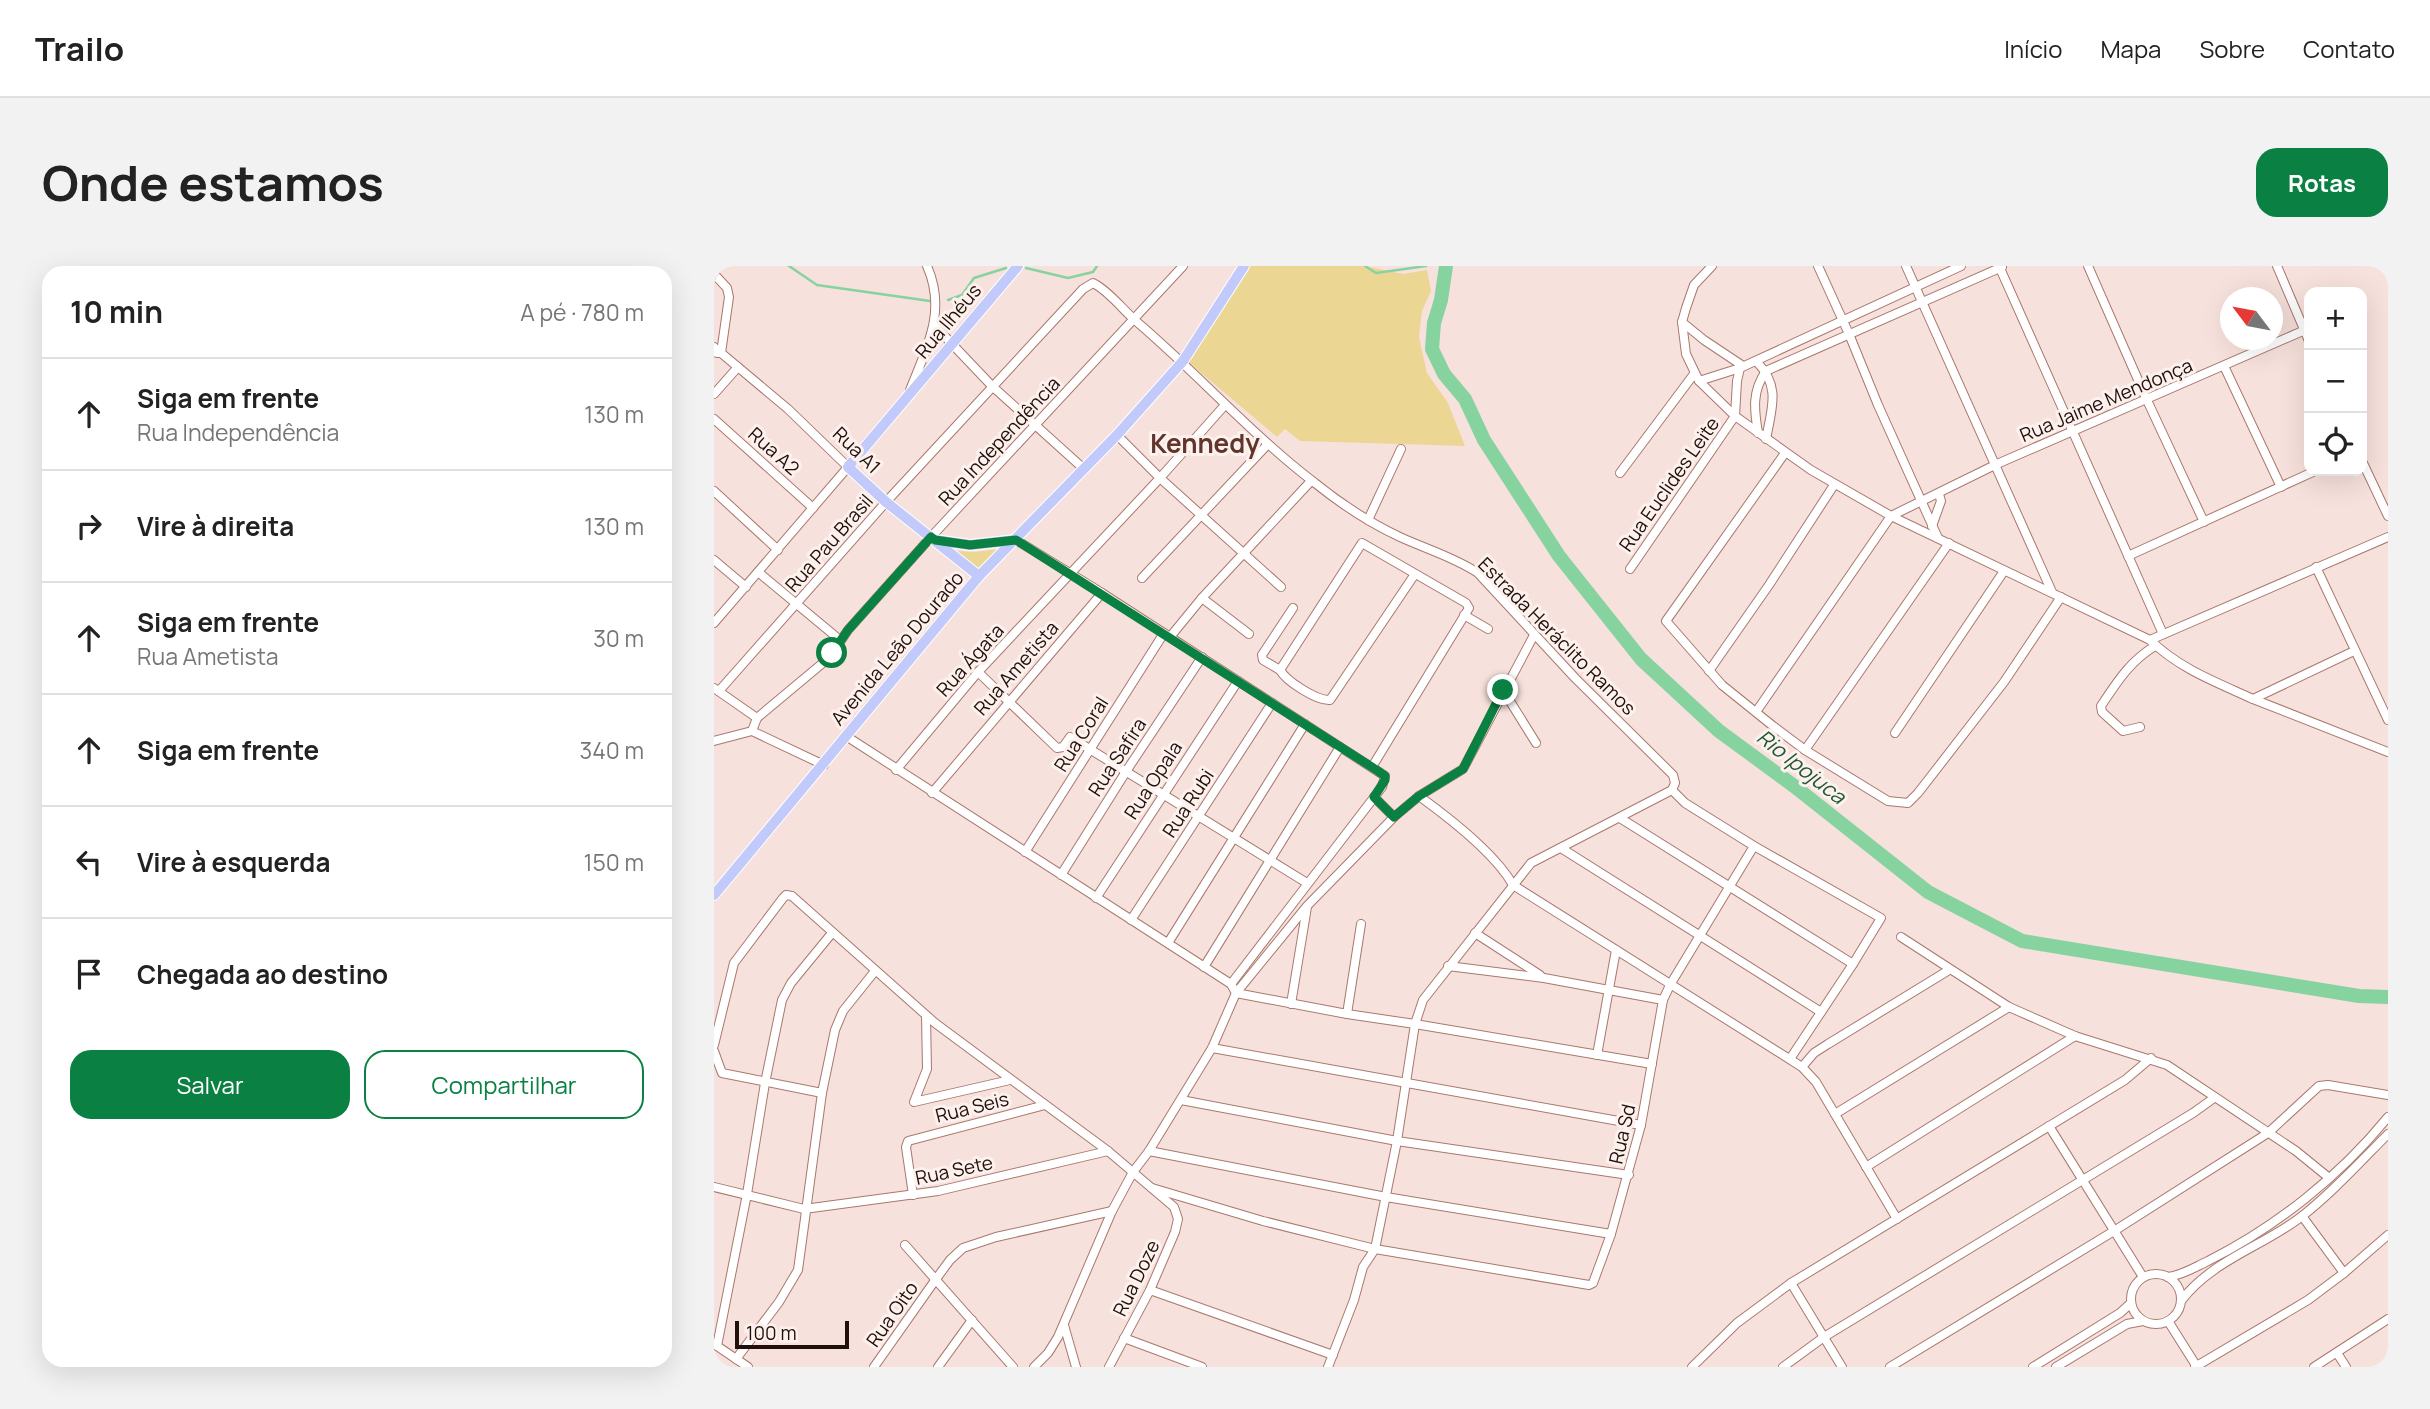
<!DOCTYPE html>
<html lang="pt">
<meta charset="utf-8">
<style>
:root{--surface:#fff;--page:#f2f2f2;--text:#222;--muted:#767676;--line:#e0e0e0;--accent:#0b8043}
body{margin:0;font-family:Manrope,sans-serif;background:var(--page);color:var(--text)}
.controls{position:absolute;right:21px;top:21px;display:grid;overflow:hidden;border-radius:14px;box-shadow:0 7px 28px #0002}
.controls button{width:63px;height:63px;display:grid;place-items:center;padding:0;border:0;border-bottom:2px solid var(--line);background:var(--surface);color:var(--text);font:35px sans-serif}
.compass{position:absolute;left:1506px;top:21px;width:63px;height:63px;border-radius:50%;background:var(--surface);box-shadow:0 7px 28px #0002;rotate:302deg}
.scale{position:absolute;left:21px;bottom:18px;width:114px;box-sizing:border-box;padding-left:7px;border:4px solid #210f0a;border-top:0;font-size:19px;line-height:24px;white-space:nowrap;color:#210f0a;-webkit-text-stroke:5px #fdf1ee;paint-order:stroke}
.stop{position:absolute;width:21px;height:21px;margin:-16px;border:5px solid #0b8043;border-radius:50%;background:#fff}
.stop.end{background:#0b8043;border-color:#fff;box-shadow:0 2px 7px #0008}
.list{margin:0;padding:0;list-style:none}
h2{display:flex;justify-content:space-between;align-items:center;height:91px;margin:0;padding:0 28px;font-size:30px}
h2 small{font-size:23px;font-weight:400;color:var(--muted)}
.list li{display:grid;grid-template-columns:46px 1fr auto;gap:21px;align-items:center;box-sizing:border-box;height:112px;padding:0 28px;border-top:2px solid var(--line)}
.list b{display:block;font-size:26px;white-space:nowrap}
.list p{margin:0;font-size:23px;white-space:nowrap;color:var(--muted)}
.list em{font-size:23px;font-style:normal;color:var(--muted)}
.actions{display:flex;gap:14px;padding:21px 28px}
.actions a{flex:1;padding:16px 0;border:2px solid var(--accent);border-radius:21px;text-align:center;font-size:24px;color:var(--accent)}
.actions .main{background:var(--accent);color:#fff}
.icon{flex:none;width:38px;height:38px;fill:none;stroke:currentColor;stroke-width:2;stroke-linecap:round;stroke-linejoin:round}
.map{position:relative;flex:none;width:1674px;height:1101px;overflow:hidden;border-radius:21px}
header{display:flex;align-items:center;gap:42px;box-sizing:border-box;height:98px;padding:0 35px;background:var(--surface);border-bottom:2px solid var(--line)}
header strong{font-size:33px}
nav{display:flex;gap:38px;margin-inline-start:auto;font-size:24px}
.intro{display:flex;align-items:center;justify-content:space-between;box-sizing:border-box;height:168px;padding:0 42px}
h1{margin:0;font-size:49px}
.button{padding:18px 32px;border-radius:21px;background:var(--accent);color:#fff;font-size:24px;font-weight:700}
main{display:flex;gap:42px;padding:0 42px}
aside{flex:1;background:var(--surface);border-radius:21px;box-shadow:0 7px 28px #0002}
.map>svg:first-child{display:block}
.green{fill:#ebd793}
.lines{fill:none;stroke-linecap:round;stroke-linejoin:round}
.stream{stroke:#87d3a0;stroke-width:2.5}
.river{stroke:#87d3a0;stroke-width:14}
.minor-casing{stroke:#a9786d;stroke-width:10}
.major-casing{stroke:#fff;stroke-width:12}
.minor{stroke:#fff;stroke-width:8}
.major{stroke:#c1cafa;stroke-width:10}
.route{stroke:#0b8043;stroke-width:9}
.labels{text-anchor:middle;stroke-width:6;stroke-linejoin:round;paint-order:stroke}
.street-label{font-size:19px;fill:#210f0a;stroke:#fdf1ee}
.water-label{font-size:21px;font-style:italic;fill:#215837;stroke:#fdf1ee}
.district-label{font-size:26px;font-weight:bold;fill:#60352b;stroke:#fdf1ee}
</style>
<header>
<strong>Trailo</strong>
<nav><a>Início</a><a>Mapa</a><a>Sobre</a><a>Contato</a></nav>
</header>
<div class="intro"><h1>Onde estamos</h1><a class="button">Rotas</a></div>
<main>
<aside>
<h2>10 min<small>A pé · 780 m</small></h2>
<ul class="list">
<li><svg class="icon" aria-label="ahead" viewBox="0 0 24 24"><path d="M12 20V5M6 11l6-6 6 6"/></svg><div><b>Siga em frente</b><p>Rua Independência</p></div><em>130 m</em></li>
<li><svg class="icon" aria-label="right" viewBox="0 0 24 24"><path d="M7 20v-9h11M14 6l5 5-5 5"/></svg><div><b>Vire à direita</b></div><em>130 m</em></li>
<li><svg class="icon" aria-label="ahead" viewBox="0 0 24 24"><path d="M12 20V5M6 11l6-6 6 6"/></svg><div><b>Siga em frente</b><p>Rua Ametista</p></div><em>30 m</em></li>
<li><svg class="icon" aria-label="ahead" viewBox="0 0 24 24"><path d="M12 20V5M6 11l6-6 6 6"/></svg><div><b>Siga em frente</b></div><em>340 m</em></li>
<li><svg class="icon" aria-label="left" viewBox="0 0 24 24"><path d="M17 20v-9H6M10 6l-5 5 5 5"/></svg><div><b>Vire à esquerda</b></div><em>150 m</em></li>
<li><svg class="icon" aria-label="arrive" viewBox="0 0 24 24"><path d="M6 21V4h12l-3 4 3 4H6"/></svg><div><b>Chegada ao destino</b></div></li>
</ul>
<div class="actions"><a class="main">Salvar</a><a>Compartilhar</a></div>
</aside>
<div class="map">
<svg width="1674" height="1101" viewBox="0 0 1674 1101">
<rect width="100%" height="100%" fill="#f7e1dc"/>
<g class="green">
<polygon points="536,0 650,0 689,8 713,4 717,25 708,45 705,71 713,107 734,137 751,180 586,175 571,163 563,171 473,95"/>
<polygon points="286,283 264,304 243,285 261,286"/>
</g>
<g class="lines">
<g class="stream">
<polyline points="75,0 103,19 216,35"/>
<polyline points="651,0 662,7 712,0"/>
<polyline points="312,2 354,12 379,6 383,0"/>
<polyline points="234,34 248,29 260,12 292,2"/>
</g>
<polyline class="river" points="732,0 727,34 720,57 718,83 730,108 751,133 770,174 845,290 927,393 1005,465 1080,520 1214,626 1308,675 1645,730 1674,731"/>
<g class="minor-casing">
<g id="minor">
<path d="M998,0L980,19L972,42L968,56L972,88L985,115L1021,150L1097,204L1177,250L1436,374C1466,403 1502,416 1539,433L1640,385"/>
<polyline points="1104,0 1135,68 1164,139 1224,272"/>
<polyline points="1192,0 1338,326"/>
<polyline points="1285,0 1449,368"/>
<polyline points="1374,0 1432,132 1490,256"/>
<polyline points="1563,0 1595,75"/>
<polyline points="0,8 13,22 15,31 7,87 3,87"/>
<polyline points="968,56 990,74 1029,100"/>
<polyline points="220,59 278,120 370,203"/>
<polyline points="0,81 74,143 134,201 0,357"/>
<path d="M1042,95C1067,120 1058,141 1052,173"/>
<polyline points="1510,100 1567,221"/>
<polyline points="985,115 1026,102"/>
<path d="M196,124C213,81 233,45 213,0"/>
<polyline points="0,128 24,101"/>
<polyline points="0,153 99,242"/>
<path d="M1044,167C1040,143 1038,125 1052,105L1288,1"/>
<polyline points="403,169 446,212 567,321"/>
<polyline points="1071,187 952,355 1008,419 1059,460 1091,484 1174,535 1194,537 1204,527 1290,416 1347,331"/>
<polyline points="1648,195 1674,250"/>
<polyline points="906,207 980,108"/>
<polyline points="0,225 64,284"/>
<polyline points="654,254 687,183"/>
<polyline points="1218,260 1227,235 1225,228"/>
<polyline points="1414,290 1601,205"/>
<polyline points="0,294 32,321"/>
<polyline points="1602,301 1674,454"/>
<polyline points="916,303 1021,150 1023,115 1026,102 1247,0"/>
<polyline points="44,306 126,374"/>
<polyline points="428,312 554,178"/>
<polyline points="388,327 671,510 668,521 517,718"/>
<polyline points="488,332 535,368"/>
<polyline points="750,349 774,363"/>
<polyline points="820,369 749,503 705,530 680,551 593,640 522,727 633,748 701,758 938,798"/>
<polyline points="456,371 488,332 597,215"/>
<polyline points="1436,374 1674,271"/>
<polyline points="566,404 549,394 548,389 579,342"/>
<polyline points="995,405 1055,319 1120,219"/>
<polyline points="264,406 343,482 349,481 356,471 593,617"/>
<polyline points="0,422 43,452"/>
<polyline points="789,424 822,477"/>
<path d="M5,425L172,236L369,23L379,17C395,25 409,44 423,56C484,108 537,168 601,217C627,238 656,257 686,271C712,283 740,291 764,307L861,412L959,509L961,517L958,524"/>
<polyline points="1539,433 1674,486"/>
<polyline points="1042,446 1177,250 1283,198 1591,64"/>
<polyline points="43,452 116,391 134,364 217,271 469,0"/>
<polyline points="43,452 38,465 110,499"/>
<path d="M1426,461L1409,465L1388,446L1387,440C1403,416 1416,395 1441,380"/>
<polyline points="1181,467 1290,305"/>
<polyline points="132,470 517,718 522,727 498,782 435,885 419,906 398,945 344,1071 334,1087 320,1101"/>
<polyline points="0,475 38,465"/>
<polyline points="1091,484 1235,277"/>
<path d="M658,501L755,342L752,337L648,277L566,404C572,415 603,435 616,434L701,308"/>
<polyline points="182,504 264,406 446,212 511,139"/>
<polyline points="958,524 971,537 1040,580 1167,652 1139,698 1076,793"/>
<polyline points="218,527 388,327 302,274"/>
<path d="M705,530C734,551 781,587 799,619L1088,801L1102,816L1183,953"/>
<polyline points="660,531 680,551"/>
<polyline points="906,552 1139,698"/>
<polyline points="847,582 1107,746"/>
<polyline points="311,586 450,367"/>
<polyline points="347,609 413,504 488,391"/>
<polyline points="382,632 524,415"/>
<polyline points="417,654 558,437"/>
<polyline points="761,667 826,709"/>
<polyline points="1187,671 1295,741 1361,770 1453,799 1582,885 1614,911"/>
<polyline points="454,677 591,458"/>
<polyline points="734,700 830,712 949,734"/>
<polyline points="490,701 626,481"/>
<polyline points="577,738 593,641"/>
<polyline points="633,748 647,658"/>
<polyline points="212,750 213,803 200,836 296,814"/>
<polyline points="0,779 20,697 69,632 72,629 78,630 221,757 394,885 460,941 464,953 461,966 436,1024 395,1101"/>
<polyline points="498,782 927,859"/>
<polyline points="0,785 8,807 108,827"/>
<polyline points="883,789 902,684"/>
<polyline points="1088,801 1100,787 1114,778 1235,704"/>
<polyline points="467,834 683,875 915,909"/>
<polyline points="1121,848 1295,741"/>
<polyline points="1335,860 1429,1011"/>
<polyline points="435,885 672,931 897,968"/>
<polyline points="1152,901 1361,770"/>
<polyline points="0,921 90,943 224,925 394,885"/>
<polyline points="438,922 549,955 661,983 875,1019 879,1017 897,968 927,859 949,734 956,719 1040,580"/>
<polyline points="199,929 192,881 194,875 331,839"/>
<polyline points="1588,950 1630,1007"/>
<polyline points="191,979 299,1101"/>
<circle cx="1442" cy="1033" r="25"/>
<path d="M1454,1011C1469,1009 1481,1001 1494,995C1562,961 1626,910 1674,851"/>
<polyline points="1077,1017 1128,1101"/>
<polyline points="436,1024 619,1089"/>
<path d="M1467,1035C1497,995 1549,980 1587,951C1619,926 1646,896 1674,868"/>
<polyline points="1454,1055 1483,1101"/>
<polyline points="350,1059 362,1101"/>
<polyline points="410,1072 488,1101"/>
<polyline points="0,1078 34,1101"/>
<polyline points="3,1080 33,928 51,817 68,734 77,717 118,667"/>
<polyline points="1623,1087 1632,1101"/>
<polyline points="22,1093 65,1036 84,1004 108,827 121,764 129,745 161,705"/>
<polyline points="160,1101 222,1013 236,994 249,982 282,971 398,945"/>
<polyline points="224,1101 258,1054"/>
<polyline points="614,1101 640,1034 649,1001 661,983 683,875 701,758 709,734 817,597 958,524"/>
<polyline points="978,1101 1023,1057 1077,1017 1411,814 1437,792"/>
<polyline points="1069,1101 1110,1071 1479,847 1500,832"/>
<polyline points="1176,1101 1400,965 1554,867 1605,820 1614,819 1674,829"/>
<polyline points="1319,1101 1406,1047 1417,1037"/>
<polyline points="1342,1101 1413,1058 1429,1055"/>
<polyline points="1481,1101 1594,1034 1630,1007 1674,969"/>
<polyline points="1600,1101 1674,1053"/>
</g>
</g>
<g class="major-casing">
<g id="major">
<polyline points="221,274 256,279 302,274"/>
<polyline points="265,310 172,236 134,201 304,0"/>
<polyline points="0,629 265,310 403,169 469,95 530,0"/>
</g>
</g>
<use href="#minor" class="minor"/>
<use href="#major" class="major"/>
</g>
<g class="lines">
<polyline class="route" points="118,387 134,364 217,271 221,274 256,279 302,274 664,505 671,510 671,514 660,531 680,551 705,530 749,503 789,424"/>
</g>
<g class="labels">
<g class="street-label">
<text transform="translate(234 55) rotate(-50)" y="7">Rua Ilhéus</text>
<text transform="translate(1392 134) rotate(-23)" y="7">Rua Jaime Mendonça</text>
<text transform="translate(285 175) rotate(-47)" y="7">Rua Independência</text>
<text transform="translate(143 184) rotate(44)" y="7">Rua A1</text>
<text transform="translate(60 185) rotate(42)" y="7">Rua A2</text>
<text transform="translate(955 218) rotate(-55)" y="7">Rua Euclides Leite</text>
<text transform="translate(115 277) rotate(-49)" y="7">Rua Pau Brasil</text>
<text transform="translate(843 370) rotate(45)" y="7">Estrada Heráclito Ramos</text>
<text transform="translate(183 382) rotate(-50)" y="7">Avenida Leão Dourado</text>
<text transform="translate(256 394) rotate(-48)" y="7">Rua Ágata</text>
<text transform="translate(302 402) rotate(-49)" y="7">Rua Ametista</text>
<text transform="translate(367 468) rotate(-58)" y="7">Rua Coral</text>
<text transform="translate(403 491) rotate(-57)" y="7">Rua Safira</text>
<text transform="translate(439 514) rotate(-57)" y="7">Rua Opala</text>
<text transform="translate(474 537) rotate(-57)" y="7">Rua Rubi</text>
<text transform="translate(258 841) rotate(-14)" y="7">Rua Seis</text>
<text transform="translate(908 868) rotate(-77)" y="7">Rua Sd</text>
<text transform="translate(240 904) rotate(-12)" y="7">Rua Sete</text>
<text transform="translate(422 1012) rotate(-64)" y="7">Rua Doze</text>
<text transform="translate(178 1048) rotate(-55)" y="7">Rua Oito</text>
</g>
<g class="water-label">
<text transform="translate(1087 501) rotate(38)" y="7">Rio Ipojuca</text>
</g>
<g class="district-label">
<text x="491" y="187">Kennedy</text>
</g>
</g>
</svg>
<div class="controls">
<button>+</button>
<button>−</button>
<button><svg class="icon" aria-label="locate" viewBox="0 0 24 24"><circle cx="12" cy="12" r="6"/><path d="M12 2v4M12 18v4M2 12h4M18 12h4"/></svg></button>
</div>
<svg class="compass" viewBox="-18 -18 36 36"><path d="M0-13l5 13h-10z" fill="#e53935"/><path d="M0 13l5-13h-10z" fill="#767676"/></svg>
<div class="scale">100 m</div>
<div class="stop" style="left:118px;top:387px"></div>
<div class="stop end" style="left:789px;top:424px"></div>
</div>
</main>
